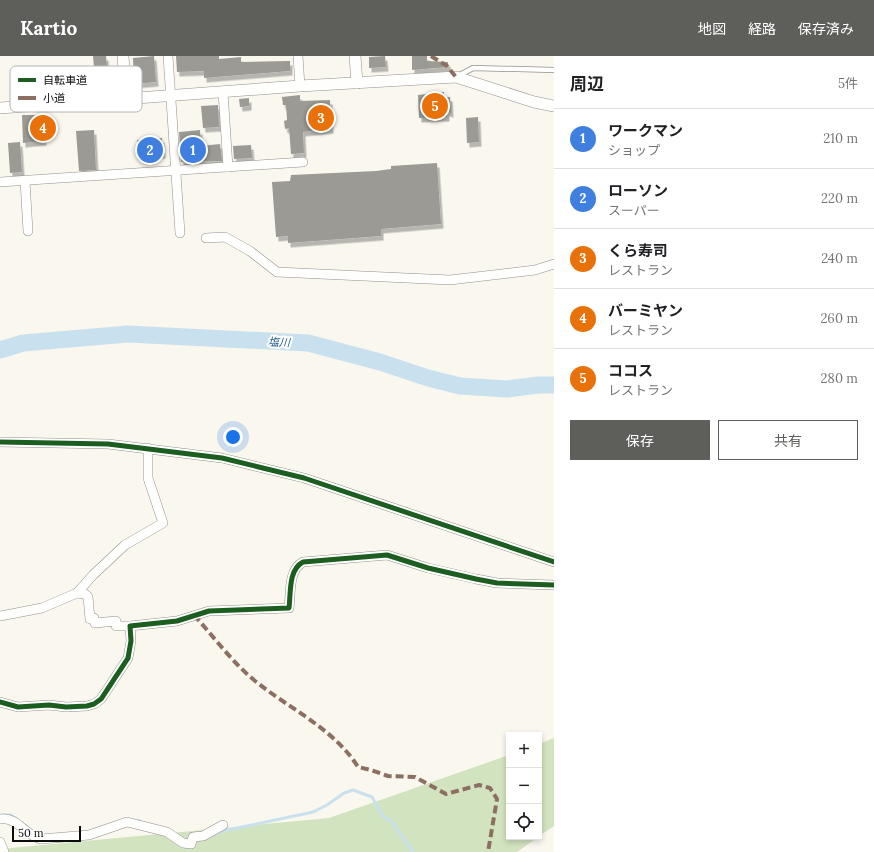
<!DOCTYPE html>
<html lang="ja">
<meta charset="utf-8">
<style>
:root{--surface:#fff;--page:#f2f2f2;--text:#202124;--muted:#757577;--line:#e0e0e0;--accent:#5e5e5a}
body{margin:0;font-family:Lora,"Noto Sans JP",serif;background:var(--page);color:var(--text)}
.controls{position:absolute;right:12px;bottom:12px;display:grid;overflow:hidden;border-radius:0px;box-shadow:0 2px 6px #0003}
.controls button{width:36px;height:36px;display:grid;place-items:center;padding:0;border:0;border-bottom:1px solid var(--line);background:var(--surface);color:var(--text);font:20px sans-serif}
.scale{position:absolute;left:12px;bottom:10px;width:69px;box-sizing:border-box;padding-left:4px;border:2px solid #0b0b0b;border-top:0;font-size:11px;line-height:14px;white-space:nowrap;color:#0b0b0b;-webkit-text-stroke:3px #fff;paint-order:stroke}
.you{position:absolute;left:233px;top:381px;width:14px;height:14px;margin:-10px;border:3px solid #fff;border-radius:50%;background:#1a73e8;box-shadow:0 0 0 6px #1a73e833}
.badge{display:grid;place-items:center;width:26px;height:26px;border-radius:50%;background:var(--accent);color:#fff;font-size:13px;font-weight:700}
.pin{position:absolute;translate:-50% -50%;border:2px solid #fff;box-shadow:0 1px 4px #0006}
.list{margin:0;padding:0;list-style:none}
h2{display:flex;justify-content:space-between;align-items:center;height:52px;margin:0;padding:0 16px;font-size:17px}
h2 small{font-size:13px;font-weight:400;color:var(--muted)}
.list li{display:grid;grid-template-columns:26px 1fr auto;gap:12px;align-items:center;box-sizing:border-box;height:60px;padding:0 16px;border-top:1px solid var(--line)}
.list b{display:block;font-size:15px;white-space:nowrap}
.list p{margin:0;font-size:13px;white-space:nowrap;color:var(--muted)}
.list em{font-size:13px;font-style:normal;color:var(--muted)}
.actions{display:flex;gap:8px;padding:12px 16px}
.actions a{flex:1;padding:9px 0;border:1px solid var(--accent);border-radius:0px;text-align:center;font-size:14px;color:var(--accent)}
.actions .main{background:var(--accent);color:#fff}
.icon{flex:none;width:22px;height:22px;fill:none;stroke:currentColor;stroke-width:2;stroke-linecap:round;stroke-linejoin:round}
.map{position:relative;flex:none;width:554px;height:796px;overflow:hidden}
header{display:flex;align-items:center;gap:24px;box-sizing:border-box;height:56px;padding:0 20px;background:var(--accent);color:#fff}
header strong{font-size:19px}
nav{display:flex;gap:22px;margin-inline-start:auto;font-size:14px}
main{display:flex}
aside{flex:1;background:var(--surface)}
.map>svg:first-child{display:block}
.forest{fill:#d2e3bf}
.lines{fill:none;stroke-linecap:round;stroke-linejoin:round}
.stream{stroke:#c9e1ef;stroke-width:3}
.river{stroke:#c9e1ef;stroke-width:17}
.building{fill:#9c9a94;filter:url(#shadow)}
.service-casing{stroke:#92918d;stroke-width:6}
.minor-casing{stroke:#92918d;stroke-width:10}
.tertiary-casing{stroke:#92918d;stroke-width:12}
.service{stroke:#fefefc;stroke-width:4.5}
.minor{stroke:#fefefc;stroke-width:9}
.tertiary{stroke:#fefefc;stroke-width:11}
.quiet{stroke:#8d6e63;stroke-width:4;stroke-dasharray:8 4;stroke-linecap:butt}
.cycleway-casing{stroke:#fff;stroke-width:8}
.cycleway{stroke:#1b5e20;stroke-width:5}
.labels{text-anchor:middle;stroke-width:4;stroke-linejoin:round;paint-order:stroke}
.water-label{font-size:11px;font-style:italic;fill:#215d8f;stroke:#fff}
.key{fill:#fff;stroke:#b6b6b6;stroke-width:1}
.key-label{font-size:11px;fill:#0b0b0b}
</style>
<header>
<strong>Kartio</strong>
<nav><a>地図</a><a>経路</a><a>保存済み</a></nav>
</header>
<main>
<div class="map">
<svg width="554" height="796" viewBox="0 0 554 796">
<defs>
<filter id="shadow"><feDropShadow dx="2.5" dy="4.5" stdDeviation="0" flood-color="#0004"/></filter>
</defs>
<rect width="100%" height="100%" fill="#f9f7ee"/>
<g class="forest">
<polygon points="554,682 554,770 539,780 539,688"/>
<polygon points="509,699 509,781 538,781 517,796 0,796 0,793 329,762"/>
</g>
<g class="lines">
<g class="stream">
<polyline points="2,759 11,759 15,762"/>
<polyline points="126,763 140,765"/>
<polyline points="207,782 223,775 313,756 327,749 344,737 353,734 372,741 382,759 392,766 413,796"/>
</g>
<polyline class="river" points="0,294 23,287 128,278 308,287 380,306 428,322 460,330 507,333 538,329 554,329"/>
</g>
<g class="building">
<polygon points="93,0 106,0 109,33 96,34"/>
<polygon points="154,0 156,26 134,28 133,2"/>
<polygon points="176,0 219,0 219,3 241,1 241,6 290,5 290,15 204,22 204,15 177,16"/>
<polygon points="385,0 386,11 369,12 369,1"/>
<polygon points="412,0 427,0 427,5 448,6 448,11 412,14"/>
<polygon points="444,36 444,41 450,41 451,57 447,56 447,61 419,62 418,39"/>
<polygon points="300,39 300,45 330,44 331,73 303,76 304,97 291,98 289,72 285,73 284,65 287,64 286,49 283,49 282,41"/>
<polygon points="249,42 249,50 240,51 239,43"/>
<polygon points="218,49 219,71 203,72 201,50"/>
<polygon points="22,59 42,59 44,85 23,87"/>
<polygon points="478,61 479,86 467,87 466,62"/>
<polygon points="94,74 96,114 79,115 76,75"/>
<polygon points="200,74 201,90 220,88 222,105 181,106 179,76"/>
<polygon points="162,82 163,98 138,100 137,84"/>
<polygon points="20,86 22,116 10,117 8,87"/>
<polygon points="251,89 252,102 234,103 233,90"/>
<polygon points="437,107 441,168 381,173 381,180 288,187 288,180 276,181 272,126 290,125 291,119 376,115 391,113 391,110"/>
</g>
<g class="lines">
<g class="service-casing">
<polyline id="service" points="458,20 473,12 554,14"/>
</g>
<g class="minor-casing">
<g id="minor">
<polyline points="168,0 180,177"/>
<polyline points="298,0 300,30"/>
<polyline points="223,36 228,111"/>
<polyline points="25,125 28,175"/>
<polyline points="0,126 303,106"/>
<polyline points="206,182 225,181 250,195 277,216 450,224 535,214 554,208"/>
<polyline points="0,386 108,388 222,402 304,422 554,506"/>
<polyline points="77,537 85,538 88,541 90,563 94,562 95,567 116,565 116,570 130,570"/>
<polyline points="0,560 42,552 77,537 93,519 125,489 163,467 148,422 148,392"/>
<path d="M0,646L18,651L49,649L66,651L87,650L94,648L101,643L128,602L131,585L130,570L177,565L209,555L289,552C291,537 288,514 303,506L387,499L428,512L476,523L497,527L554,529"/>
<path d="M0,763C17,760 25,780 41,783L89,779L127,766L167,776L183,787L191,788L193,781L203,780L223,769"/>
<polyline points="0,786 4,796"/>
</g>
</g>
<g class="tertiary-casing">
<g id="tertiary">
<polyline points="123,0 126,43"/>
<polyline points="355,0 357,27"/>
<polyline points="0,52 300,30 456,21 534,46 554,50"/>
</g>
</g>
<use href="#service" class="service"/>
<use href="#minor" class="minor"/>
<use href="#tertiary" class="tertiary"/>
<g class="quiet">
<polyline points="431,0 447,10 456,21"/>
<path d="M194,559C215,582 234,609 259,628C292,654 335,674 358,711L371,714L388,720L415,721L446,738L479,729L490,732L497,743L488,796"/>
</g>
<g class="cycleway-casing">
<g id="cycleway">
<polyline points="0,386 108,388 222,402 304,422 554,506"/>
<path d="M0,646L18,651L49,649L66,651L87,650L94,648L101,643L128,602L131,585L130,570L177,565L209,555L289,552C291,537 288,514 303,506L387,499L428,512L476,523L497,527L554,529"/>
</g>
</g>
<use href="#cycleway" class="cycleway"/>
</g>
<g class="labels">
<g class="water-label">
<text transform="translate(279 286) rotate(3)" y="4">塩川</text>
</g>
</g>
<rect x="10" y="10" width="132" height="46" rx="6" class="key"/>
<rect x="18" y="22" width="18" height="4" fill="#1b5e20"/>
<rect x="18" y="40" width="18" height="4" fill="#8d6e63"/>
<g class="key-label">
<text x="43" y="28">自転車道</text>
<text x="43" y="46">小道</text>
</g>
</svg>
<div class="controls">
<button>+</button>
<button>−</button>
<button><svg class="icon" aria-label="locate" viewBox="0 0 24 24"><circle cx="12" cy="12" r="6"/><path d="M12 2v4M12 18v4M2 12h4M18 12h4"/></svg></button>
</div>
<div class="scale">50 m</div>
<div class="you"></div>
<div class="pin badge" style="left:193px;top:94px;background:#3f7fe0">1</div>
<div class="pin badge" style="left:150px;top:94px;background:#3f7fe0">2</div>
<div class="pin badge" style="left:321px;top:62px;background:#e8710a">3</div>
<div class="pin badge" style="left:43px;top:72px;background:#e8710a">4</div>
<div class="pin badge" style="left:435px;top:50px;background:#e8710a">5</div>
</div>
<aside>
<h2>周辺<small>5件</small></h2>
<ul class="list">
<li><span class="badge" style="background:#3f7fe0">1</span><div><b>ワークマン</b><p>ショップ</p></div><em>210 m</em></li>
<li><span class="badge" style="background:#3f7fe0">2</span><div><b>ローソン</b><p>スーパー</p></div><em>220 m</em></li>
<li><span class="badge" style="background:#e8710a">3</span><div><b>くら寿司</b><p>レストラン</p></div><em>240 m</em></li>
<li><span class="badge" style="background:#e8710a">4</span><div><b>バーミヤン</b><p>レストラン</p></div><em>260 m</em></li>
<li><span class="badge" style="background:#e8710a">5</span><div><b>ココス</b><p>レストラン</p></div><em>280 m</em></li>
</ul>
<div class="actions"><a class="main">保存</a><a>共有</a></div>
</aside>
</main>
